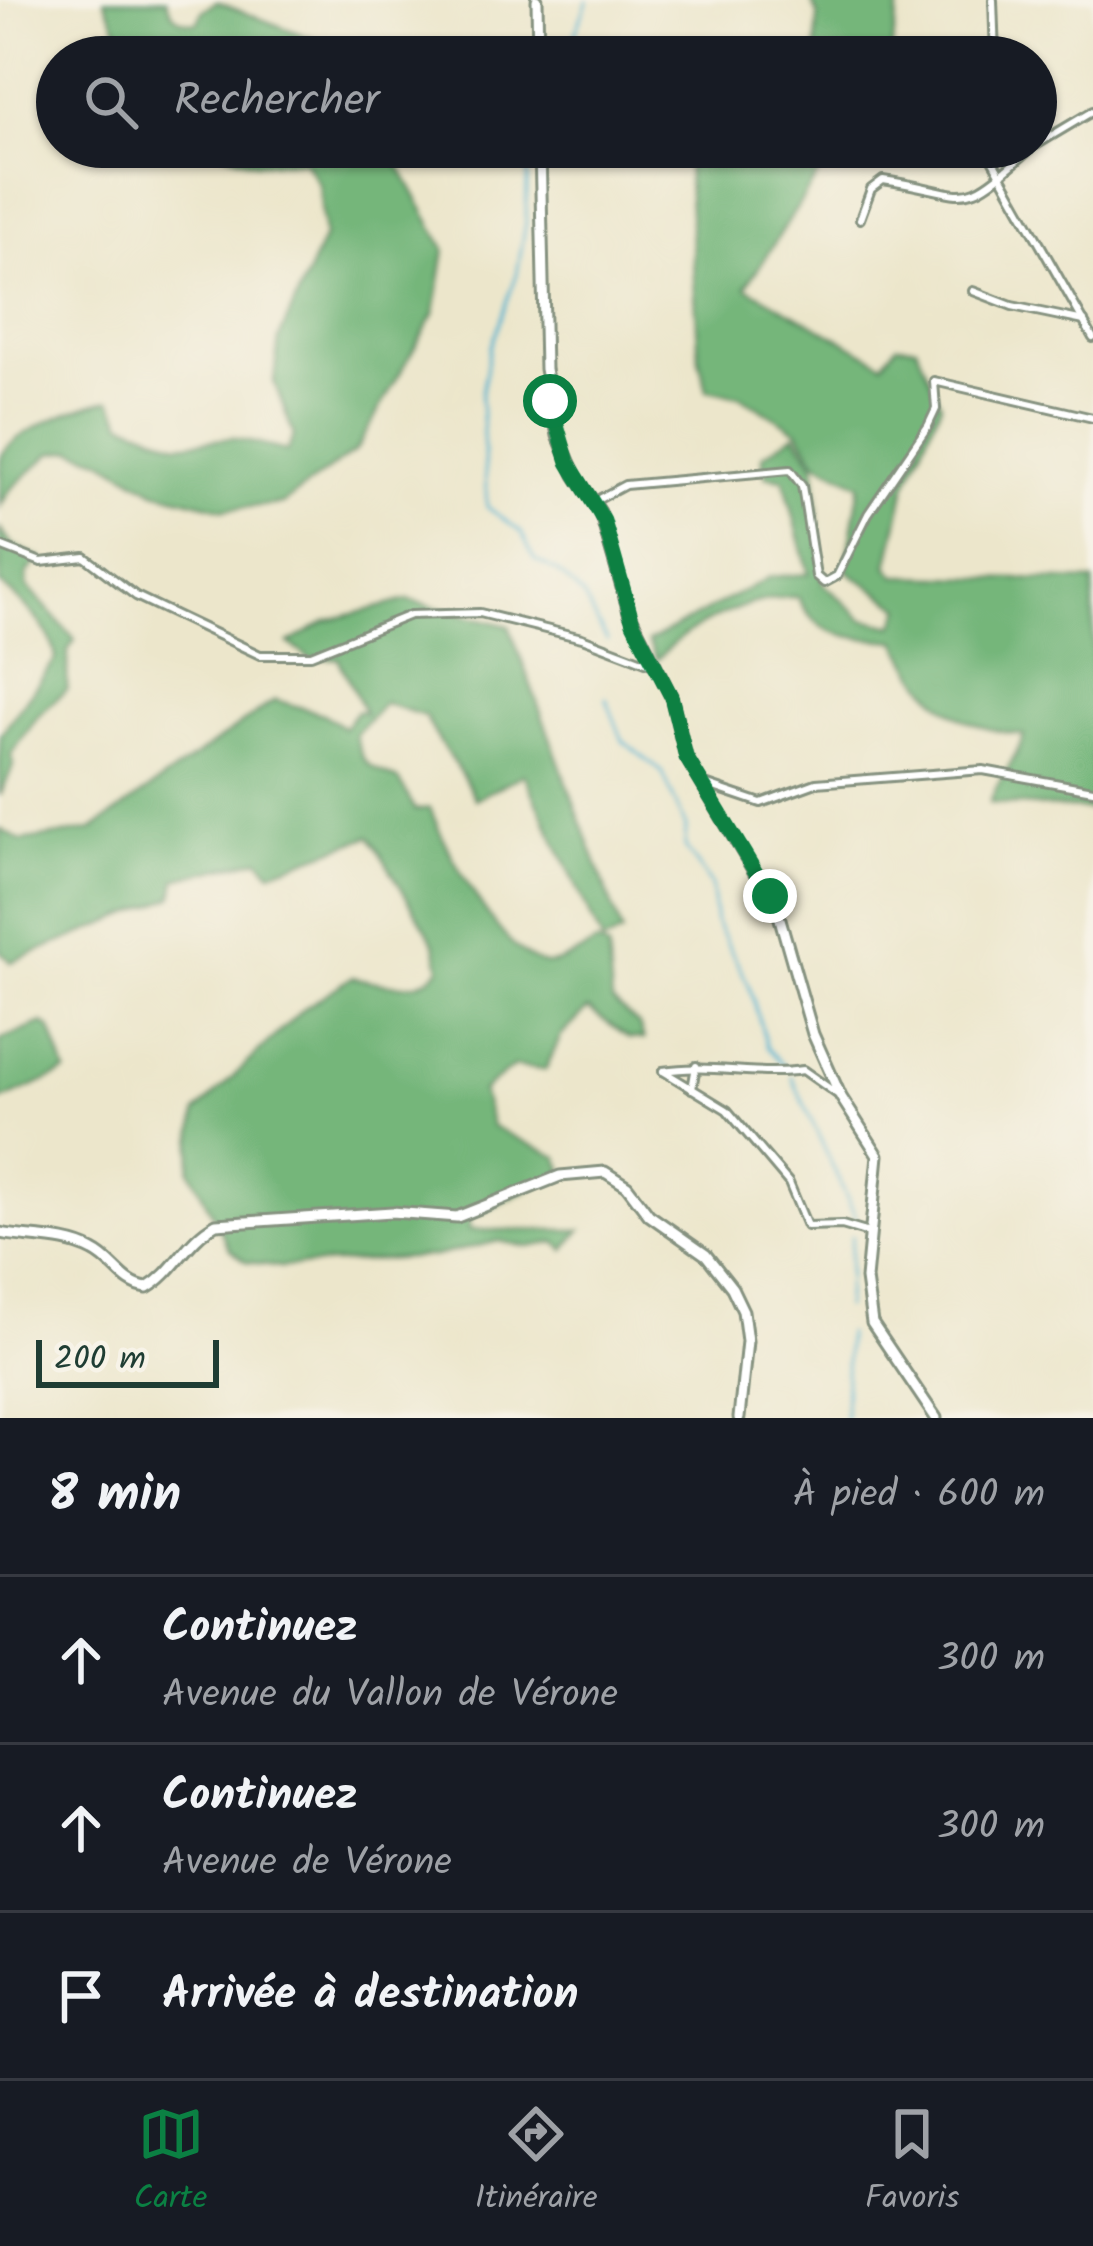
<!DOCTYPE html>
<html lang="fr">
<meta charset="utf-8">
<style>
:root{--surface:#171b24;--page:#20242c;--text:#f1f3f6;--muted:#9ea1a6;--line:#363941;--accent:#0b8043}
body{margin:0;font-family:Kalam,sans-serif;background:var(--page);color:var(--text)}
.scale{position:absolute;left:36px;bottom:30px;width:183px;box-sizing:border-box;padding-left:12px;border:6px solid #1f3d34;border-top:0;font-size:33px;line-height:42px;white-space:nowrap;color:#1f3d34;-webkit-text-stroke:9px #f7f3e8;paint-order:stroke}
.stop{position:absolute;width:36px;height:36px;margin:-27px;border:9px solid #0b8043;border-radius:50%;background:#fff}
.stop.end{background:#0b8043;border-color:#fff;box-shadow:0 3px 12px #0008}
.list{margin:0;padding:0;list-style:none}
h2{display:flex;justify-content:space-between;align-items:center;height:156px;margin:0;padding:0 48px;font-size:51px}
h2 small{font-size:39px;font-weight:400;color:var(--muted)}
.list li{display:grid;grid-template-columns:78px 1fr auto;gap:36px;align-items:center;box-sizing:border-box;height:168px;padding:0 48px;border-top:3px solid var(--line)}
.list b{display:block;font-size:45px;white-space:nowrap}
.list p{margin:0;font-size:39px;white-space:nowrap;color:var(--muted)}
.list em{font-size:39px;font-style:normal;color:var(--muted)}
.icon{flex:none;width:66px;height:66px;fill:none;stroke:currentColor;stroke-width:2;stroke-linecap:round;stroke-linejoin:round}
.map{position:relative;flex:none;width:1093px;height:1418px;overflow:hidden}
.search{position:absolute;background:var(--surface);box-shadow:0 3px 9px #0004;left:36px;right:36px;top:36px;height:132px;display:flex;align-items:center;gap:30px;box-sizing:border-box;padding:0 42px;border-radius:66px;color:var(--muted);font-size:45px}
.sheet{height:660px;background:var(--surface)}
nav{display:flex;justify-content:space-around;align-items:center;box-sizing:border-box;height:168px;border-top:3px solid var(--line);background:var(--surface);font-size:33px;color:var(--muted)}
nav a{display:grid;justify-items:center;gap:6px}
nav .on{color:var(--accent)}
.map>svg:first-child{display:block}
.forest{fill:#74b67a;stroke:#4a7a57;stroke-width:3}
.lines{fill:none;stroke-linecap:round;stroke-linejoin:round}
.stream{stroke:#51b3cf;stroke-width:3}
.street-casing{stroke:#869280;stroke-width:12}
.secondary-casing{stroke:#869280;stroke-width:15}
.street{stroke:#fff;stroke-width:6}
.secondary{stroke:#fff;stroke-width:9}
.route{stroke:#0b8043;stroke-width:15}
</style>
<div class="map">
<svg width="1093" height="1418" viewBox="0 0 1093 1418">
<rect width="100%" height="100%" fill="#f7f3e8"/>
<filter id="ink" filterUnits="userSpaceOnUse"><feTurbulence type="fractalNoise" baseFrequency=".00833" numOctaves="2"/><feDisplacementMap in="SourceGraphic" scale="24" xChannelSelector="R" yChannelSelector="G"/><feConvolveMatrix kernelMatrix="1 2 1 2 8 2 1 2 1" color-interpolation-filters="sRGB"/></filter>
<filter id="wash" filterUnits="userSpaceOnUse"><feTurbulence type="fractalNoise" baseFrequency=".004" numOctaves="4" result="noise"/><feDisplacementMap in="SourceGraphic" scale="48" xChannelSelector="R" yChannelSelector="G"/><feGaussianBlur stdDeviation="2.7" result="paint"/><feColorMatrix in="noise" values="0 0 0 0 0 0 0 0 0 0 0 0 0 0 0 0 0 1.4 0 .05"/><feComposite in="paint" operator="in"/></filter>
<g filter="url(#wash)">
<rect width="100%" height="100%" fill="#ece6cb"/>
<g class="forest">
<path d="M104,0H167C170,17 181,22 197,23L203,10L217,2L319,41L331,57H131Z"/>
<polygon points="811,0 900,0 891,52 886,57 815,57 818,16"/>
<path d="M206,147H389L445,249L435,312L356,450L282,504L225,509L155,491L101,459L73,450L51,453L10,490L0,507C0,493 0,471 1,458C8,433 86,403 111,400L123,422L178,444L233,438L287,451L294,436L274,381L279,339L324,237L319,184L304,161L256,163Z"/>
<path d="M686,147H836L746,287L883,363L897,345L916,346L941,404L906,486L888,566L896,576L1093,581V810L990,803C999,775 1016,763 1024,735C954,727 931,704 897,641C855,637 819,641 798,597C754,595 685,626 657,660L648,642L770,577L809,574L784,479L766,476L762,456L795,434L815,465L823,583L863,619L894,626L902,608L846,570L860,484L817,462L798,431L740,396L707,390L699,359Z"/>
<path d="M0,529L11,544L41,558L27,574V586L75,640L68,651L67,689L38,716L11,755L14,764L0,796V735L56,659C52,628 23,603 0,584Z"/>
<path d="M407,600L509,626L622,933L603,943L524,774L475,799C461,768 440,748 425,716L384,703L355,735C363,770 372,766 400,781L415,810L430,808C446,850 502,958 546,964C558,966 584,949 597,943L608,949L612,1002L639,1025L644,1039L629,1038L588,1009L561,1036L545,1070L514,1066L482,1091L492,1127L558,1157L564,1171L470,1219L469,1230H581L565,1250L556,1242L528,1247L499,1241L435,1256L280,1267L245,1261L230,1249L190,1170L196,1113L302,1010L352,977C382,983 418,995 440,968L435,944L370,836L271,872L260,859L176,879L173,897L11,962L0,951V829L21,841L92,830L275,700L323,714L344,728L357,711L365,713L338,658L310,659L289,643L327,621Z"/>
<polygon points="43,1023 51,1029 66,1072 0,1101 0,1040"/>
</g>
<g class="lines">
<g class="stream">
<polyline points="566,57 588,0"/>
<polyline points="528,147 526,222 517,274 490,348 481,397 487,507 521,532 535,560 558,572 583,596 607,640"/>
<polyline points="606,698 623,741 662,772 686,827 685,847 711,884 716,923 749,985 767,1047 786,1067"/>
<polyline points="792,1077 857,1220"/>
<polyline points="848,1280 852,1236"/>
<polyline points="845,1307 847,1285"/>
<polyline points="845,1418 847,1333"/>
</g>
</g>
</g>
<g filter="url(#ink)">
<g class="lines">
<g class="street-casing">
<g id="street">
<polyline points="993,0 995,57"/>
<polyline points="1036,145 1093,111"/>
<polyline points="985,147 1093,338"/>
<path d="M860,219L871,189L883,180C977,194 956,214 1033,147"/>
<polyline points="973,291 1012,306 1084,321"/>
<polyline points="595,501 625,485 790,470 802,486 816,576 824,583 837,576 868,514 928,426 936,409 934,381 1093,418"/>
<polyline points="0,546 41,562 85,557 136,596 260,655 311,655 410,615 480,613 582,638 656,666"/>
<polyline points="702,783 761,803 816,783 983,770 1093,790"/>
<polyline points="663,1071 727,1110 789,1183 807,1226 842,1225 869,1233"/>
<path d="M663,1071C711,1063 756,1077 803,1070L840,1096"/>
<polyline points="692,1089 696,1066"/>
</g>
</g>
<g class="secondary-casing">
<g id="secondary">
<polyline points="537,0 538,57"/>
<polyline points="540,147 545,369 558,436 575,475 600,512 629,612 671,696 686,757 778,912 813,1034 841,1097 878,1155 866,1279 872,1323 936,1418"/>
<path d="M0,1233C30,1239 66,1236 93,1251C114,1261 123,1285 147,1288C175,1272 186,1240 216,1224L392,1212L457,1217L560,1176L605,1172L627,1186L649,1215L706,1255L732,1288L743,1311L747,1341L739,1418"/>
</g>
</g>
<use href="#street" class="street"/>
<use href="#secondary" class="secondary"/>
</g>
</g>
<g class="lines" filter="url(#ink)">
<polyline class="route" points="550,401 568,462 604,521 633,623 671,696 686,757 770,896"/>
</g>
</svg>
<div class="scale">200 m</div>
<div class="stop" style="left:550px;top:401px"></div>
<div class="stop end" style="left:770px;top:896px"></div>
<div class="search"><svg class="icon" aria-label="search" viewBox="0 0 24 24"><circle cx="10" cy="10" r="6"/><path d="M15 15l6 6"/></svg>Rechercher</div>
</div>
<section class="sheet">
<h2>8 min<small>À pied · 600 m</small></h2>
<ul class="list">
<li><svg class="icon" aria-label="ahead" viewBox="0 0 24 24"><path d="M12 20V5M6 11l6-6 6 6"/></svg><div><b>Continuez</b><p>Avenue du Vallon de Vérone</p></div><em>300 m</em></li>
<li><svg class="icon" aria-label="ahead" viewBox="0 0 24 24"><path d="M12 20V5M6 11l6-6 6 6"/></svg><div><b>Continuez</b><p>Avenue de Vérone</p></div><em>300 m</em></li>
<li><svg class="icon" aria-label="arrive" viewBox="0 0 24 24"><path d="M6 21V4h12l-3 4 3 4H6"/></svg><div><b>Arrivée à destination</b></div></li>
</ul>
</section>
<nav>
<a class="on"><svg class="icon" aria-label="map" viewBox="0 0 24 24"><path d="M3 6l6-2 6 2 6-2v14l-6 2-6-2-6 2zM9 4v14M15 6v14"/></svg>Carte</a>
<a><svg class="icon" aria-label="directions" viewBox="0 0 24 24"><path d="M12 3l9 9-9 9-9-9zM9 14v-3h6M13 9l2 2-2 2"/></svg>Itinéraire</a>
<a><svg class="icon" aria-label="saved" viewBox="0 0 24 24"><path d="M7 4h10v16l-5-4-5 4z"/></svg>Favoris</a>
</nav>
